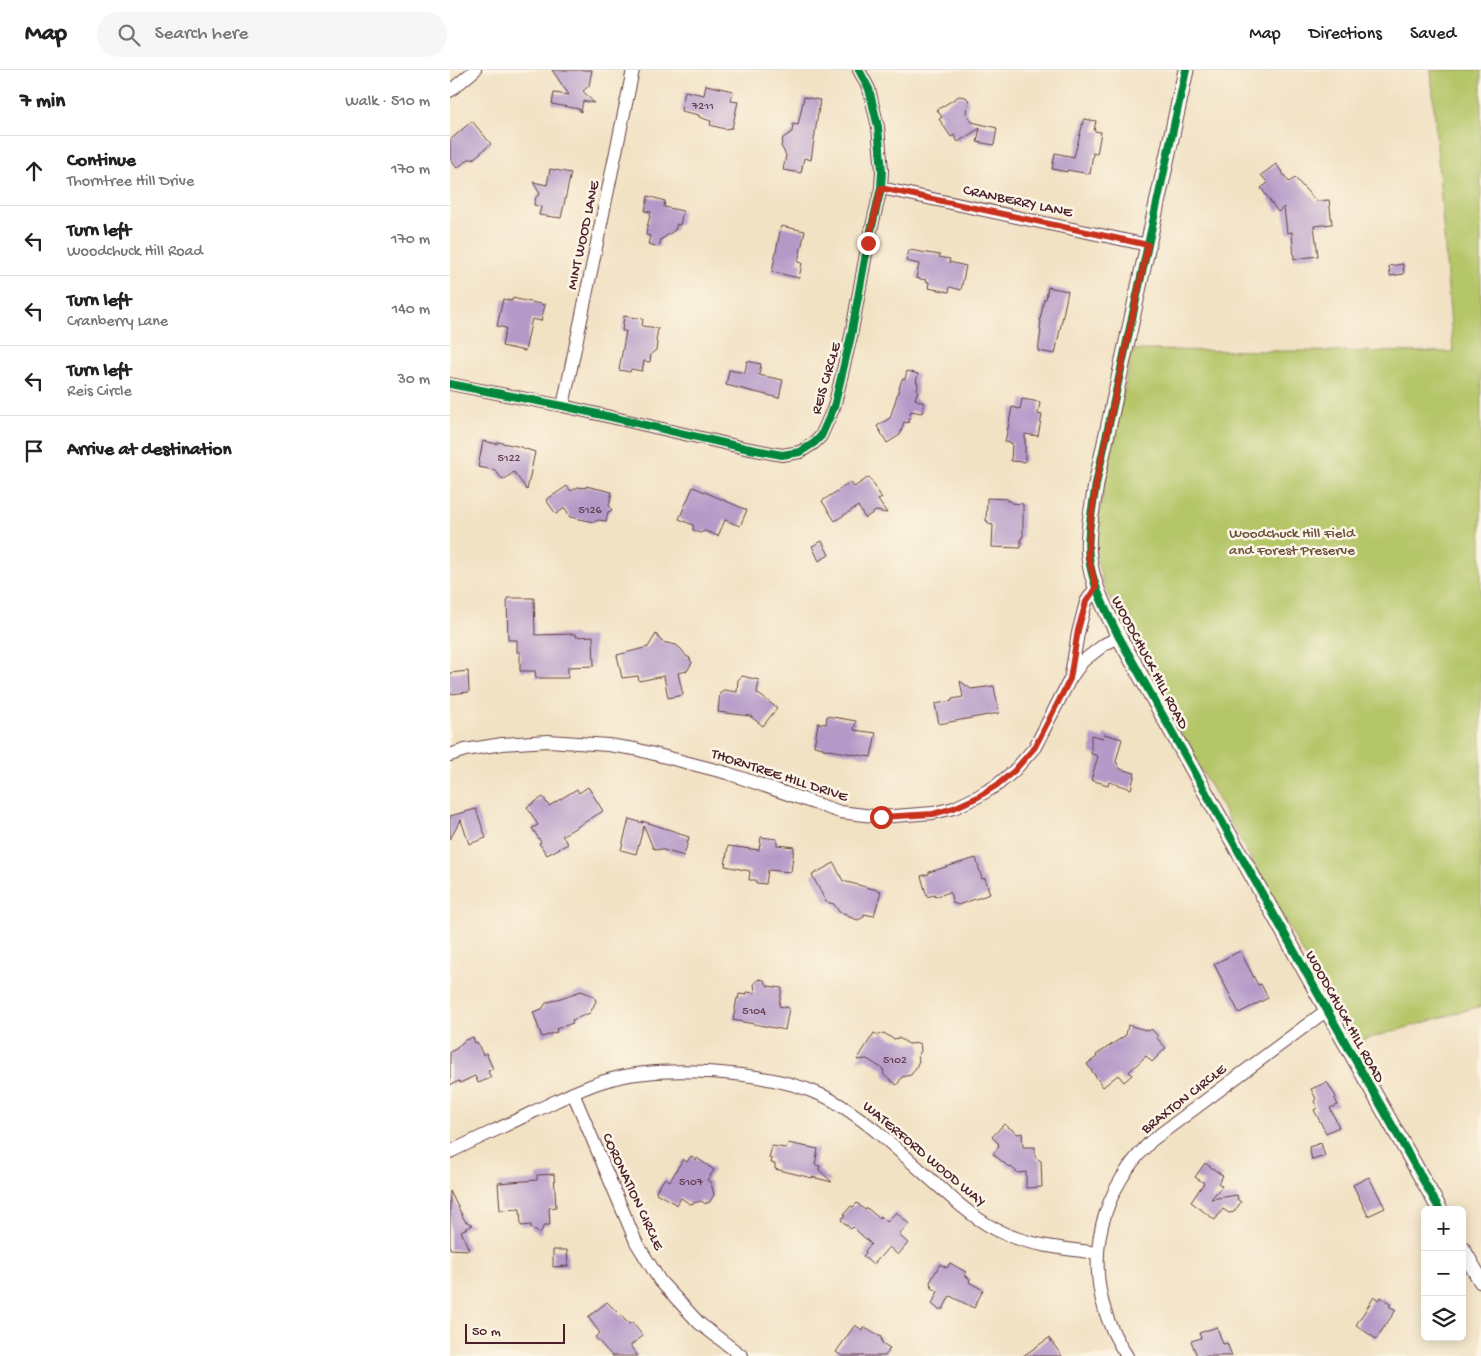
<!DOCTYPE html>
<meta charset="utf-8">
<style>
:root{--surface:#fff;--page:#f6f6f6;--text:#222;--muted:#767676;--line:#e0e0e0}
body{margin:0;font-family:"Gochi Hand",sans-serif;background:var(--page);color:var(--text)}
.controls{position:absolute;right:15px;bottom:15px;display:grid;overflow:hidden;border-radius:8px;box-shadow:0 2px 12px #0003}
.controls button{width:45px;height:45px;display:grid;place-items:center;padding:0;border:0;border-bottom:1px solid var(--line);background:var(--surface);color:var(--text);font:25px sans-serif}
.scale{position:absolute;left:15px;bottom:12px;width:100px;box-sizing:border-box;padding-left:5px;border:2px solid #4a1f2b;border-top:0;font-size:14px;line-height:18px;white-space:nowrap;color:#4a1f2b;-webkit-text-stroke:4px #fcf5e5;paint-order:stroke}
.stop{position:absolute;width:15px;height:15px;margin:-11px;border:4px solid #c8321e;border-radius:50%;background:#fff}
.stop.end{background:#c8321e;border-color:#fff;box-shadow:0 1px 5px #0008}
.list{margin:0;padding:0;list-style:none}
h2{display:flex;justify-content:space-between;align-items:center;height:65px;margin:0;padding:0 20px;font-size:21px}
h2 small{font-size:16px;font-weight:400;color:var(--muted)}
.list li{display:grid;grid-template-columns:32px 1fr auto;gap:15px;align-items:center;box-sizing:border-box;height:70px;padding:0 20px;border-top:1px solid var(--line)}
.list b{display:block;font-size:19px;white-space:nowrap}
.list p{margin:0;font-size:16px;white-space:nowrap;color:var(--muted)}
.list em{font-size:16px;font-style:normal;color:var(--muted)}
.icon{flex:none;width:28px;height:28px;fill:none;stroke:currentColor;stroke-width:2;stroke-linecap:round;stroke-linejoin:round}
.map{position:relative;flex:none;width:1031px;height:1286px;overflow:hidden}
header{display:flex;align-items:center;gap:30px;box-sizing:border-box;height:70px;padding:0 25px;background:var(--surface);border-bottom:1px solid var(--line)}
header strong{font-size:24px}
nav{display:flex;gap:28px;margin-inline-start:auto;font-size:18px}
.search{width:350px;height:45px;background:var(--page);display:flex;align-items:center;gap:12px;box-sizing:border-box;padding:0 18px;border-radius:28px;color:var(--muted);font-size:19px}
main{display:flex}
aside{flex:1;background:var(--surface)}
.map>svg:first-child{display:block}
.green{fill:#b5c669;stroke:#80724a}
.building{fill:#b499c8}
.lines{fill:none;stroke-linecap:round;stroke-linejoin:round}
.minor-casing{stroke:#633c42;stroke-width:14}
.tertiary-casing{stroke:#633c42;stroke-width:17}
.minor{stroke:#fff;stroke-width:12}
.tertiary{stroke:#fff;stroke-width:15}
.cycleway-casing{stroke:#fcf5e5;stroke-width:11}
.cycleway{stroke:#00873e;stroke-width:8}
.route{stroke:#c8321e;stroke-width:6}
.labels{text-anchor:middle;stroke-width:5;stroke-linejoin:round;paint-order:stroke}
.number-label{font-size:12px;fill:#643e52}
.street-label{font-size:15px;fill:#4a1f2b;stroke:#fcf5e5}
.park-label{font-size:15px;fill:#6a513e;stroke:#fcf5e5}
</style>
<header>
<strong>Map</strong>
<div class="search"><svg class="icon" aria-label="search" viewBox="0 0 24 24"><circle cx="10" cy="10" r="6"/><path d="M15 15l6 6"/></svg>Search here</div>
<nav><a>Map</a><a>Directions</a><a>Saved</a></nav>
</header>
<main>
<aside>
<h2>7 min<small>Walk · 510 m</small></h2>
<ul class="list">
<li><svg class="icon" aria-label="ahead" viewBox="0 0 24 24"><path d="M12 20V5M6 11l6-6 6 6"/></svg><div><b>Continue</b><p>Thorntree Hill Drive</p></div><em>170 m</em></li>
<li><svg class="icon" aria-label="left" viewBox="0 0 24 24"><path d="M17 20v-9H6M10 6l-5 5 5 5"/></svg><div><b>Turn left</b><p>Woodchuck Hill Road</p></div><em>170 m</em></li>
<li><svg class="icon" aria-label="left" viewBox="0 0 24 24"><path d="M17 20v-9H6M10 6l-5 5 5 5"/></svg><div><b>Turn left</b><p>Cranberry Lane</p></div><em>140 m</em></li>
<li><svg class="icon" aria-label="left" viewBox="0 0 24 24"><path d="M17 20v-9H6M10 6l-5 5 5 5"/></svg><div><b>Turn left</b><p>Reis Circle</p></div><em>30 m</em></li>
<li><svg class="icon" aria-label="arrive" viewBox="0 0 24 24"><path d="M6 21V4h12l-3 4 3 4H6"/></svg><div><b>Arrive at destination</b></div></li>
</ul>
</aside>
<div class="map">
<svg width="1031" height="1286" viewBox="0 0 1031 1286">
<rect width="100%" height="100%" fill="#fcf5e5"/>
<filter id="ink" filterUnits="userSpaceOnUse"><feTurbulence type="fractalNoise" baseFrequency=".02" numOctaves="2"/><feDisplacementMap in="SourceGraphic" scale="10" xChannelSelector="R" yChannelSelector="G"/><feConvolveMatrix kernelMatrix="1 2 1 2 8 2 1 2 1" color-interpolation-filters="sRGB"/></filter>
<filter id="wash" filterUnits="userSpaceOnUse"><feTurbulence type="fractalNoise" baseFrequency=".0096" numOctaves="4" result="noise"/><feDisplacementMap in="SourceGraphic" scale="20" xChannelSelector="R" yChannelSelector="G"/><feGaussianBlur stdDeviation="1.12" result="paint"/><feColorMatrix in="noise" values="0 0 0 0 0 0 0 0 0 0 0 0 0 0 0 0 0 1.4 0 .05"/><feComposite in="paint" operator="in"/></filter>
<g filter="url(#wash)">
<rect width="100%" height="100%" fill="#f2e2c4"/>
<polygon class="green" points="981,0 1031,0 1031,936 903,973 676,564 653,513 646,486 648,450 682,280 1003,282"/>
<g id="blocks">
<g class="building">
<polygon points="102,0 142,0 139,16 133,21 144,33 133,31 131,42 129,39 102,34 104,23 119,25"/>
<polygon points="256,15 283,21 281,31 288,32 282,58 275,59 260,55 261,51 249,47 249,45 231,41 235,21 254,25"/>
<polygon points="509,26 516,27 519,31 516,42 522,52 547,58 544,75 527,72 530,58 508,72 504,65 501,67 489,49 492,47 487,40"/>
<polygon points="354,27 370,30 361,90 354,88 351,103 333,100 336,85 331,76 333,68 342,62 343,54 348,55"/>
<polygon points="634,49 646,51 644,61 651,62 647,84 643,83 640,104 617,100 617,102 602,99 605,83 624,87"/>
<polygon points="22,51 41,74 23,89 19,89 7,98 0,89 0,70"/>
<polygon points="826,94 839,112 845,108 866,131 879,130 882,154 864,156 868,186 844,189 842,162 837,163 834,137 828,142 811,118 818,113 811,105"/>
<polygon points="100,99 121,103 111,148 89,145 91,137 84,135 86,127 90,124 83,112 97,115"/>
<polygon points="198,126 215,131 214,137 233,141 230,155 227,154 225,160 212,169 211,169 209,177 198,174 200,166 196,165 197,157 201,142 195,141"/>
<polygon points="331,156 355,161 348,192 352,193 349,208 322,202"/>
<polygon points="459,180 490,185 489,187 500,189 499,192 516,196 511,220 500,217 499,222 478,218 479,212 475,211 476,210 466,208 469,194 456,191"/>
<polygon points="953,194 954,204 940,206 939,196"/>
<polygon points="598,217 618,221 605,284 588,281 591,261 590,260 591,251 590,251 594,229 596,229"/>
<polygon points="62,228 95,235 91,251 82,249 75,281 52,276 56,258 47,256 53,229 62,231"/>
<polygon points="174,246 193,249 192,256 208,258 206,271 207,273 206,280 201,284 200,292 194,291 192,301 181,299 180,302 169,300 176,261 172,261"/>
<polygon points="297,291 311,294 309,305 333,310 329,328 276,315 279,300 295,303"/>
<polygon points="457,301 468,304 466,312 468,313 467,320 468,320 465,329 474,333 472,343 461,341 458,353 454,352 450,365 437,373 427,356 440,348 452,309 455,309"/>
<polygon points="572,329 590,332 588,344 592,345 588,366 575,364 575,392 561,391 562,373 555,372 559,353 562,337 570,339"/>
<polygon points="33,371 47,374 48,372 67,376 85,382 77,420 64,402 55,409 51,408 45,400 28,397"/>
<polygon points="419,407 432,428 428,430 437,443 426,441 415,448 408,436 385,451 372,431 401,412 404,417"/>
<polygon points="117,416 121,421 128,417 136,418 136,416 162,422 159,435 162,440 158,442 156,451 148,450 144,452 120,447 115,438 106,444 96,430"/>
<polygon points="243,417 297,440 290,456 275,450 268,466 255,461 250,463 243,460 243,455 229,449"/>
<polygon points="537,428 557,429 557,431 561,431 561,433 573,434 573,467 571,468 571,478 542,477 543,455 538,454 538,451 536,451"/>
<polygon points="372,471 379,485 369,491 362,476"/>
<polygon points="57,528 84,528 85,565 126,564 126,567 143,566 144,596 118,597 118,608 86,608 85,601 70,601 70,582 67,582 67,570 58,570"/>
<polygon points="206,564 212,572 226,575 231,579 237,587 239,587 242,593 237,601 228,603 233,625 218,628 214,606 189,611 188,606 172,608 167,585 198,577"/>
<polygon points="18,601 19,622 0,624 0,603"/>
<polygon points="292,606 309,610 307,623 327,638 313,656 300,646 268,642 270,622 274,620 287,622 288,610"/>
<polygon points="510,611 521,619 544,616 549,643 489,654 485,634 502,631 502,629 513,627"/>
<polygon points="377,646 406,651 404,660 426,663 421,687 373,679 373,678 364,676 368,653 376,654"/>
<polygon points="654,664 672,669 666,691 670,699 685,703 681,719 659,712 658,715 641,710 648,686 641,684 641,665 653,668"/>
<polygon points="138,717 153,741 112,766 118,774 97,785 89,773 91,772 82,758 88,755 77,737 93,727 99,736 127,719 129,723"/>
<polygon points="26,739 36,768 19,774 11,750 0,769 0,746"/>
<polygon points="179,749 193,753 192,751 230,763 230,764 239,767 234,786 210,779 208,780 203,778 194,756 186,784 171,780"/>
<polygon points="311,767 327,769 327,775 344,777 341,802 318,800 316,814 306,813 306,810 299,810 300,801 275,796 278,776 309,780"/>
<polygon points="526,788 532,809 535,808 540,824 508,835 503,833 500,822 485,827 484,825 477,827 471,806 479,804 479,802"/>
<polygon points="384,793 393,811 431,821 424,846 414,844 414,847 408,850 399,847 397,844 389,842 384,834 376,832 362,805"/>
<polygon points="790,881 808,915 811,914 818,928 789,943 764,894"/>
<polygon points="309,909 314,910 318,916 332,918 329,936 339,938 335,960 283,950 287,928 288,929 289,924 296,925 297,922 305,923 304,913"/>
<polygon points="131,921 144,926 146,931 140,943 122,950 123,953 106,959 107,962 92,967 83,942 92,939 96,933"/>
<polygon points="678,955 699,961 701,959 708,966 706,967 716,978 702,992 696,986 679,1002 682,1005 674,1012 668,1005 653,1017 637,994 647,987 646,985 676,965"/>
<polygon points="424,963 428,965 434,963 443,969 449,968 459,974 470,973 471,981 468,986 469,991 465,999 461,1005 452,1007 447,1015 434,1005 433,999 417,989 407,990"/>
<polygon points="23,967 25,973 27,972 33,985 36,983 43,999 38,1001 41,1008 28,1013 25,1006 10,1013 9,1011 0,1015 0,982 6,979 15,970"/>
<polygon points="877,1012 886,1027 885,1029 888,1035 880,1038 889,1057 876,1063 864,1040 867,1038 864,1031 866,1029 861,1019"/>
<polygon points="554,1054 568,1064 572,1063 573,1077 585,1077 585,1087 591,1091 592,1117 576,1118 576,1102 568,1103 560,1096 559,1097 543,1084 549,1076 548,1075 549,1074 542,1067"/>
<polygon points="338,1073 368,1079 365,1095 370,1096 369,1100 382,1112 362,1107 362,1108 325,1099 325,1094 321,1093 322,1089 319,1088 322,1076 336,1078"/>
<polygon points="871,1073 875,1086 862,1090 859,1077"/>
<polygon points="241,1086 246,1090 247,1088 264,1100 257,1110 261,1113 264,1125 259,1133 257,1132 256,1134 251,1131 240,1134 231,1128 227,1135 206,1123 207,1119 215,1108 220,1111 233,1089 237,1092"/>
<polygon points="755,1093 773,1106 768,1113 772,1116 761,1129 787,1125 788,1130 791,1132 784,1142 779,1143 773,1139 765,1150 741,1132 754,1113 745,1107"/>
<polygon points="104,1104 106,1137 99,1138 100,1155 94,1155 90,1164 81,1158 81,1155 71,1156 70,1139 50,1140 48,1113 87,1110 87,1105"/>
<polygon points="919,1107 935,1138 918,1146 903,1115"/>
<polygon points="0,1121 15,1151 23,1155 11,1161 19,1180 0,1179"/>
<polygon points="407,1133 415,1140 417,1138 429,1148 431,1146 437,1152 446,1142 459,1154 449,1165 458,1173 448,1185 439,1177 423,1195 413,1186 416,1183 415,1181 421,1174 403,1157 401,1159 391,1150 395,1145 394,1144 401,1136 403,1137"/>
<polygon points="103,1180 117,1180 118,1196 103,1197"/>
<polygon points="500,1193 516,1202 514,1205 520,1209 519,1212 533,1220 524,1238 500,1226 493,1239 488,1239 482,1234 488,1221 482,1218 480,1212 490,1194 497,1198"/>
<polygon points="924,1227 929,1230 931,1227 941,1234 939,1236 946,1240 926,1269 906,1255"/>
<polygon points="157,1232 179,1254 182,1252 193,1266 181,1275 181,1277 188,1286 162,1286 145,1267 150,1263 138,1247"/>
<polygon points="405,1255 412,1260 413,1257 431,1267 432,1273 440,1278 435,1286 392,1286 386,1282"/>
<polygon points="767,1257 773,1274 777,1273 782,1286 747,1286 741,1271 751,1268 749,1263"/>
<polygon points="599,1268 612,1286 573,1286"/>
</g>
</g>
</g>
<g filter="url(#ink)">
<use href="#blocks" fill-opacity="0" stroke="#633c42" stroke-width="1"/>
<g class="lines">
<g class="minor-casing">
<g id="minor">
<polyline points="0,21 25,0"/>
<polyline points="431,118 698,175"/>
<polyline points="0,314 113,336 295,378 332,385 350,382 364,373 371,366 384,337 401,266 418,173 431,118 432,101 428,57 419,19 409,0"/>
<polyline points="113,336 183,0"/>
<polyline points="621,605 628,563 636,532 646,517"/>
<polyline points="0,685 15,680 52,674 98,671 158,675 185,679 277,703 390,742 431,747 483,743 504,738 527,727 547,715 564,701 585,677 620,609 633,591 655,574 669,567"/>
<polyline points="123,1023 186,1172 210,1211 249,1253 292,1286"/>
<path d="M0,1082C28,1068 57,1055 85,1041C109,1030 132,1017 158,1010C212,994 317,1001 369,1024C387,1031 411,1049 426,1061C449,1080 471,1101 494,1121C515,1140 538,1159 566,1168C592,1177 620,1179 647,1183"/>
<path d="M677,1286C637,1227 638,1155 679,1097C685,1088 694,1079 701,1071L877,940"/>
</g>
</g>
<g class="tertiary-casing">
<g id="tertiary">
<path d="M736,0L646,414C643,436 636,465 639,487C642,516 657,542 669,567L877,940L990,1140"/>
<polyline points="1012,1178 1031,1211"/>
</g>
</g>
<use href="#minor" class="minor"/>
<use href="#tertiary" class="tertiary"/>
<g class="cycleway-casing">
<g id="cycleway">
<path d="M736,0L646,414C643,436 636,465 639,487C642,516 657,542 669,567L877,940L990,1140"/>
<polyline points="0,314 113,336 295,378 332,385 350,382 364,373 371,366 384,337 401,266 418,173 431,118 432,101 428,57 419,19 409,0"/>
</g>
</g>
<use href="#cycleway" class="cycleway"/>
</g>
</g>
<g class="lines" filter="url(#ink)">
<polyline class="route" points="418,173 431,118 698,175 646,414 640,457 638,486 646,517 636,532 628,560 620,609 585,677 564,701 547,715 528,727 504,738 483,744 431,747"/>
</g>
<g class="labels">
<g class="number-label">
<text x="253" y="39">7211</text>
<text x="59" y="391">5122</text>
<text x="140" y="443">5126</text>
<text x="304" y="944">5104</text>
<text x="445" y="993">5102</text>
<text x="241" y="1115">5107</text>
</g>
<g class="street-label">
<text transform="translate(568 130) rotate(12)" y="5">CRANBERRY LANE</text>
<text transform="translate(132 165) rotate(-78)" y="5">MINT WOOD LANE</text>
<text transform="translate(375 308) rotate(-74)" y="5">REIS CIRCLE</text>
<text transform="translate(701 592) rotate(62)" y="5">WOODCHUCK HILL ROAD</text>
<text transform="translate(330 704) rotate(18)" y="5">THORNTREE HILL DRIVE</text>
<text transform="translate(896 946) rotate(61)" y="5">WOODCHUCK HILL ROAD</text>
<text transform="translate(733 1028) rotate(-38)" y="5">BRAXTON CIRCLE</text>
<text transform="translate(475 1083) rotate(40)" y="5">WATERFORD WOOD WAY</text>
<text transform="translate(184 1121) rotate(65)" y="5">CORONATION CIRCLE</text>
</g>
<g class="park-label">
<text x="842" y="467">Woodchuck Hill Field<tspan x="842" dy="17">and Forest Preserve</tspan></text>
</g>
</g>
</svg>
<div class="controls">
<button>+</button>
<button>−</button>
<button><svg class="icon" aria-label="layers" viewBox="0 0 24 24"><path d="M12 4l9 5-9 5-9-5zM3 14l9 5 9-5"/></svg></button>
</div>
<div class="scale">50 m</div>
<div class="stop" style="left:431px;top:747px"></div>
<div class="stop end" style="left:418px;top:173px"></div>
</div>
</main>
